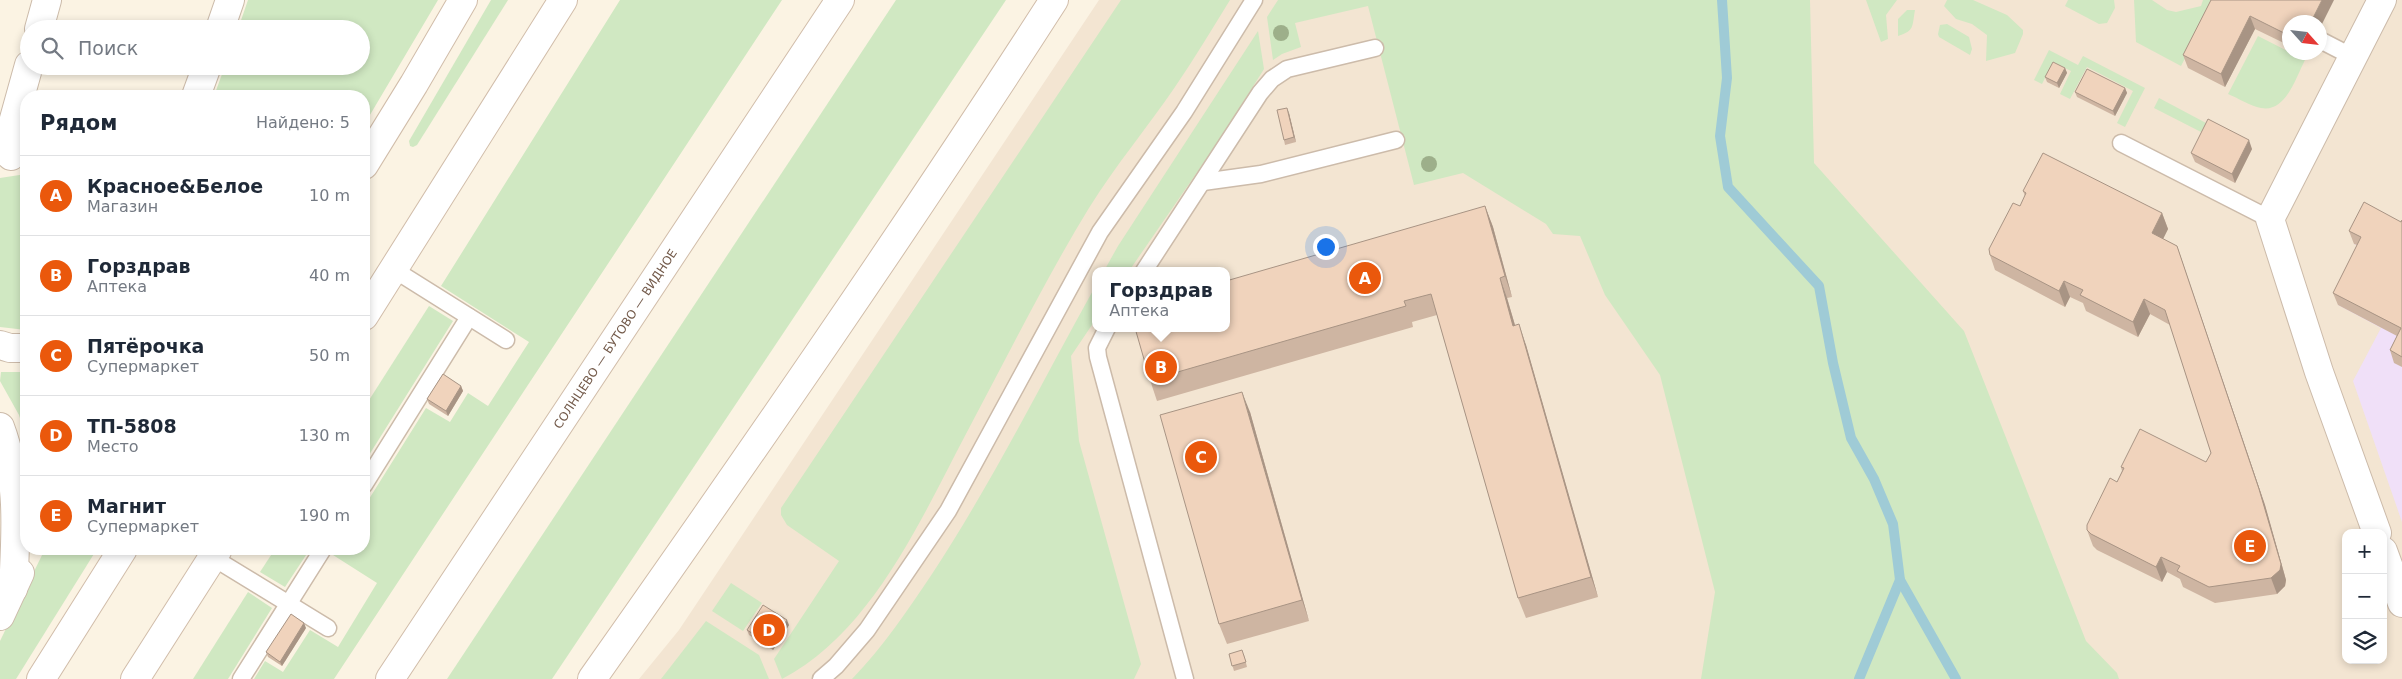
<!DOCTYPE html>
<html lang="ru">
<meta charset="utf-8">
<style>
:root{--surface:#fff;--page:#f2f2f3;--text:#1f2937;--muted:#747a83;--line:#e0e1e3;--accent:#ea580c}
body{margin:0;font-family:"DejaVu Sans",sans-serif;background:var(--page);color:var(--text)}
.controls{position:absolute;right:15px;bottom:15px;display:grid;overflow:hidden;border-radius:10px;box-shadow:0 2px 8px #0003}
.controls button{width:45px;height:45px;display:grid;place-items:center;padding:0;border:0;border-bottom:1px solid var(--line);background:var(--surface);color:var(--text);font:25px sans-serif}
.compass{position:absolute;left:2282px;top:15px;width:45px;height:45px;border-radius:50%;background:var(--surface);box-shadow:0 2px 8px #0003;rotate:117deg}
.you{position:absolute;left:1325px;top:246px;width:18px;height:18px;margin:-12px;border:4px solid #fff;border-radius:50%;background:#1a73e8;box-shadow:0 0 0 8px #1a73e833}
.badge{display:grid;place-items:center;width:32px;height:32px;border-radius:50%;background:var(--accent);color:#fff;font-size:16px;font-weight:700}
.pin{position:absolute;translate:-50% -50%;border:2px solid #fff;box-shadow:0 1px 5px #0006}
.popup{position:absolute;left:1092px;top:267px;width:138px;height:65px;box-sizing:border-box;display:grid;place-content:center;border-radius:10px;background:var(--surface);filter:drop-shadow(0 1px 4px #0005);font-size:16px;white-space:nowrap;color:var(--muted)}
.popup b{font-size:19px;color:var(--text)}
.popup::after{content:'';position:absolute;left:50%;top:100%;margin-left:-10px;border:10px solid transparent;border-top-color:var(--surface)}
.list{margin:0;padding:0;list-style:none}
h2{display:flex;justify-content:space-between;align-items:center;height:65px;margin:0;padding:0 20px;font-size:21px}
h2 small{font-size:16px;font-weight:400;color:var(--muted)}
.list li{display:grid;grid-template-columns:32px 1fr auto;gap:15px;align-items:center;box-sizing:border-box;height:80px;padding:0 20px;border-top:1px solid var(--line)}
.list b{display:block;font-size:19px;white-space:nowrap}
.list p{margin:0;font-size:16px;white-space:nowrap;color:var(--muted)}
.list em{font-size:16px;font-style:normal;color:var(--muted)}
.icon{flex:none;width:28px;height:28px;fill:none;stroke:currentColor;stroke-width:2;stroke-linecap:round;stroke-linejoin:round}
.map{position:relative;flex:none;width:2402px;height:679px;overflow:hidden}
.search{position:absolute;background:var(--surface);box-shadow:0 2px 8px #0003;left:20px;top:20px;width:350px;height:55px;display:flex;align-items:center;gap:12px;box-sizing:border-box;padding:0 18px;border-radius:28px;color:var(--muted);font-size:19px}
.panel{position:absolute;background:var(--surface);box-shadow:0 2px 8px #0003;left:20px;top:90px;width:350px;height:465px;border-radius:20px}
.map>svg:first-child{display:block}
.residential{fill:#f3e5d2;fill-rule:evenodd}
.education{fill:#f0e0f8}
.green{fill:#d0e8c2}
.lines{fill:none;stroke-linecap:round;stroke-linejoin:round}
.stream{stroke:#9fcbd6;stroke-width:10}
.service-casing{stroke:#cba;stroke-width:19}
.minor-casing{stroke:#cba;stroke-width:30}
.secondary-casing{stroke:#d1bdaa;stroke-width:30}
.service{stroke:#fff;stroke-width:16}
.minor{stroke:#fff;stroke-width:28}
.secondary{stroke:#fff;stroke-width:28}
.tree{fill:#9daf8a}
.wall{fill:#ceb5a2}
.shaded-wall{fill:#a89484}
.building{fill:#f0d3bc;stroke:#a89484}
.labels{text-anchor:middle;stroke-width:4.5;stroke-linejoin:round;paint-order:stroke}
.street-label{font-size:12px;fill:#735a4a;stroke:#fef7e9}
</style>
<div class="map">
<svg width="2402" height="679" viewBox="0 0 2402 679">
<rect width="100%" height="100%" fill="#fbf3e3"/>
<path class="residential" d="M1099,0H2402V679H639L679,630ZM2290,22H2320V52H2290ZM1096,271H1226V328H1096ZM2346,533H2383V660H2346Z"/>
<polygon class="education" points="2368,215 2402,232 2402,522 2353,381 2381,328 2338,305 2366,250 2354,244"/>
<g class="green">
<polygon points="248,0 438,0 364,125 364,96 214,96 225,66 361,66 361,29 238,29"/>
<polygon points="491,0 508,0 417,145 413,147 410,146 409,141"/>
<polygon points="620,0 782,0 334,679 254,679 265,661 283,672 310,630 338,647 377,583 333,555 337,549 364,549 364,507 426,408 450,422 468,393 488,406 529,342 441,286"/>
<polygon points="896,0 1006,0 552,679 447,679"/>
<path d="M1121,0H1230C1212,29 1194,59 1175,87C1147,128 1115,166 1089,208C1045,280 1007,357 967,432C921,519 872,632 782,679L774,659L839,561L787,525L781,515V508Z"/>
<polygon points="1278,0 1810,0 1814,163 1964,331 2086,641 2117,673 2119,679 1701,679 1715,592 1660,375 1605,295 1580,236 1553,234 1546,224 1463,173 1414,185 1368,6 1295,23 1301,47 1282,54 1273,60 1267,17"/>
<polygon points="1866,0 1897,0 1886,15 1888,39 1881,42"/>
<polygon points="1947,0 1973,0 2007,15 2023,30 2023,34 2015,53 1986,61 1987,35 1972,24 1956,19 1944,6"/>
<polygon points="2068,0 2114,0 2115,8 2107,23 2099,24 2065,6"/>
<polygon points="2134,0 2152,0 2167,10 2176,12 2201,6 2203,0 2215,0 2181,66 2136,42"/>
<path d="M1907,10H1915C1912,26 1915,31 1898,36V19Z"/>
<polygon points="1947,24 1969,37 1972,49 1970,55 1939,37 1938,34 1940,25"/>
<polygon points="1258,31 1264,69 1220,139 1129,271 1104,271 1118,246"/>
<path d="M2258,36L2305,60C2296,77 2286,113 2261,108C2250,106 2238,98 2228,94Z"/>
<polygon points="2049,50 2078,65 2083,56 2145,88 2125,127 2117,123 2133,91 2087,67 2070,99 2060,94 2071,71 2053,62 2042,84 2034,80"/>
<polygon points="2159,98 2206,123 2201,132 2154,108"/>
<polygon points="26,174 26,330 0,327 0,178"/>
<path d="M1096,285V319L1071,356L1079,441L1141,664L1134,679H852C883,647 908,610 932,574C993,481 1042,382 1096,285Z"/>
<polygon points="429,306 453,321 364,463 364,408"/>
<polygon points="1,372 26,372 26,438 19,415 0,381"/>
<polygon points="45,549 97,549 16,679 0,679 0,641"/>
<polygon points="275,549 310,549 285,587 260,572"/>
<polygon points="731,583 762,603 743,631 712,611"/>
<polygon points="248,592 272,608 228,679 193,679"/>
<polygon points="706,621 759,655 769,679 661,679"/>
</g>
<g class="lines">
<g class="stream">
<polyline points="1722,0 1727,78 1720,136 1728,187 1819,286 1833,363 1851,438 1874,479 1893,524 1900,580 1956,679"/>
<polyline points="1859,679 1900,580"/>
</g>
<g class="service-casing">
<g id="service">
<polyline points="2320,40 2353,57"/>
<polyline points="2121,143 2270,219"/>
<polyline points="1203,182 1261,174 1396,140"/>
<polyline points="393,269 506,340"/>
<polyline points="1144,271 1260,93 1272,79 1287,69 1375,48"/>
<polyline points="1107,328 1097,348 1098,357 1185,679"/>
<polyline points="364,485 469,317"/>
<polyline points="212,557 328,628"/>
<polyline points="241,679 323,549"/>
<polyline points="821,679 836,666 867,630 948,511 1100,232 1184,112 1254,0"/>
</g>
</g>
<g class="minor-casing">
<g id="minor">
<polyline points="39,29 47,0"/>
<polyline points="220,29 230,0"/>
<polyline points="196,96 207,66"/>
<polyline points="11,156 12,126 29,65"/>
<polyline points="0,345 10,348 26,348"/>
<path d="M0,427C20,480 16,534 13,589"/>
<polyline points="2377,533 2319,372 2270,219 2382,0"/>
<polyline points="2383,551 2402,603"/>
<polyline points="0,616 20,573"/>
</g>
</g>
<g class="secondary-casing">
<g id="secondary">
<polyline points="364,165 414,84 463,0"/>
<polyline points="364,316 563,0"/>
<polyline points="41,679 123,549"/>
<polyline points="135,679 218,549"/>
<path id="s1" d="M390,679L840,0"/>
<path d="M592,679C750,455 906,230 1054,0"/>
</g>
</g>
<use href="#service" class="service"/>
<use href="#minor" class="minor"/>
<use href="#secondary" class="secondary"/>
</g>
<g class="tree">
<circle cx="1281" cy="33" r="8"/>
<circle cx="1429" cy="164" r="8"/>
</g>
<g class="wall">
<polygon points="2211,0 2290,22 2290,46 2255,29 2225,87 2188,68 2183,55"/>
<polygon points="2065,68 2067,73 2059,88 2047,82 2045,77"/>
<polygon points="2125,88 2127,93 2115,116 2077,97 2075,92"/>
<polygon points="1289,113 1296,142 1285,145 1284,140"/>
<polygon points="2252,149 2235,183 2195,162 2191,153"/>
<polygon points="2023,191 2162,213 2168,229 2163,239 2177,246 2265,505 2286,580 2285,586 2277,594 2215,603 2183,587 2180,579 2167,572 2162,582 2097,550 2093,546 2087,530 2117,482 2122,471 2121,467 2206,462 2211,453 2170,325 2150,314 2138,337 2086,311 2083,303 2070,297 2065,307 1995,270 1990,255 2020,206 2025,196"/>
<polygon points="1485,206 1493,227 1512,297 1507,298 1515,325 1526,345 1598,597 1526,618 1518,598 1437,315 1412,322 1413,327 1157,401 1150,380"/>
<polygon points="2402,220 2402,367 2394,363 2390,350 2397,336 2338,305 2333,293 2357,245 2354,244 2349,231 2401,222"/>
<polygon points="461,386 463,391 448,416 429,404 427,399"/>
<polygon points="1250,412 1309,621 1227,644 1219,624"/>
<polygon points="789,625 773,650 749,635 747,630"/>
<polygon points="306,628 282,666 268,657 266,652"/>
<polygon points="1229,654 1244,655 1247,667 1234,671"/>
</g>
<g class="shaded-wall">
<polygon points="2322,0 2334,0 2320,28 2320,22 2311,22"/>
<polygon points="2250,16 2255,29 2225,87 2221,74"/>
<polygon points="2065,68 2067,73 2059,88 2057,83"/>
<polygon points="2125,88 2127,93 2115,116 2113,111"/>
<polygon points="1287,108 1289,113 1296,142 1294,137"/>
<polygon points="2249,140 2252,149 2235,183 2232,174"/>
<polygon points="1485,206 1493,227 1512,297 1505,276"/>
<polygon points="2162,213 2168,229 2158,249 2152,233"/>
<polygon points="2177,246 2265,505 2286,580 2285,586 2277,594 2271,578"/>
<polygon points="1500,278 1507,298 1521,346 1513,326"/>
<polygon points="2064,281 2070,297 2065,307 2059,291"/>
<polygon points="2144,299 2150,314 2138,337 2133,322"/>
<polygon points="1519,324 1526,345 1598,597 1591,577"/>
<polygon points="461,386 463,391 448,416 446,411"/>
<polygon points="1242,392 1250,412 1309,621 1302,600"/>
<polygon points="2161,557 2167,572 2162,582 2156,567"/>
<polygon points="787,620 789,625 773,650 771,645"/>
<polygon points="304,623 306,628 282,666 280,662"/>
</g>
<g class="building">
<polygon points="2211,0 2322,0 2311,22 2290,22 2290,36 2250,16 2221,74 2183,55"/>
<polygon points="2053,62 2065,68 2057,83 2045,77"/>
<polygon points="2087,69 2125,88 2113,111 2075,92"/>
<polygon points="1287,108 1294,137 1284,140 1277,110"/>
<polygon points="2208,119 2249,140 2232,174 2191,153"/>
<polygon points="2043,153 2162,213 2152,233 2177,246 2259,489 2281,564 2280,570 2271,578 2209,587 2177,571 2180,566 2161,557 2156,567 2091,534 2087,530 2087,525 2110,478 2117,482 2124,468 2121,467 2140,429 2206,462 2211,453 2165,310 2144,299 2133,322 2080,295 2083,290 2064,281 2059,291 1990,255 1989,249 2013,203 2020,206 2026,193 2023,191"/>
<polygon points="2364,202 2401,222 2402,220 2402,357 2390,350 2401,328 2333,293 2361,237 2349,231"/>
<polygon points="1485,206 1505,276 1500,278 1513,326 1519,324 1591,577 1518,598 1431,294 1404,301 1406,306 1150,380 1135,328 1226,328 1226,281"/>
<polygon points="443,374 461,386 446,411 427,399"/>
<polygon points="1242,392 1302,600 1219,624 1160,415"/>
<polygon points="763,605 787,620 771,645 747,630"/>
<polygon points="291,614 304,623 280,662 266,652"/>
<polygon points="1242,650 1246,662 1232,666 1229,654"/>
</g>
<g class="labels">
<g class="street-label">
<text dy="4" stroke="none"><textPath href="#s1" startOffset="408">СОЛНЦЕВО — БУТОВО — ВИДНОЕ</textPath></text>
</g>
</g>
</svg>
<div class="controls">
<button>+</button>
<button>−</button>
<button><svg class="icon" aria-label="layers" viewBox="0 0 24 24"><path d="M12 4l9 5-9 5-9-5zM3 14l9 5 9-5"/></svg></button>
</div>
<svg class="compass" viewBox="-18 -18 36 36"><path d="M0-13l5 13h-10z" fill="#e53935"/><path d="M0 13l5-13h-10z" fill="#747a83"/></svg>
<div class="you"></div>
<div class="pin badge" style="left:1365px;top:278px">A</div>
<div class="pin badge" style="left:1161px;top:367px">B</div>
<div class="popup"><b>Горздрав</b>Аптека</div>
<div class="pin badge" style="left:1201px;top:457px">C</div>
<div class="pin badge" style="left:769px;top:630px">D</div>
<div class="pin badge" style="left:2250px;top:546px">E</div>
<div class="search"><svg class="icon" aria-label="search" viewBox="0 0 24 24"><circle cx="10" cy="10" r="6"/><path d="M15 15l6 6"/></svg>Поиск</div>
<section class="panel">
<h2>Рядом<small>Найдено: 5</small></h2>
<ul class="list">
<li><span class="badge">A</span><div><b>Красное&amp;Белое</b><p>Магазин</p></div><em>10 m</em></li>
<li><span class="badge">B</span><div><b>Горздрав</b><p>Аптека</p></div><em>40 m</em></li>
<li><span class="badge">C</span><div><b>Пятёрочка</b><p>Супермаркет</p></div><em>50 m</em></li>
<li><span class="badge">D</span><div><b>ТП-5808</b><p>Место</p></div><em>130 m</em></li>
<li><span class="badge">E</span><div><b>Магнит</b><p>Супермаркет</p></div><em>190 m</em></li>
</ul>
</section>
</div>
